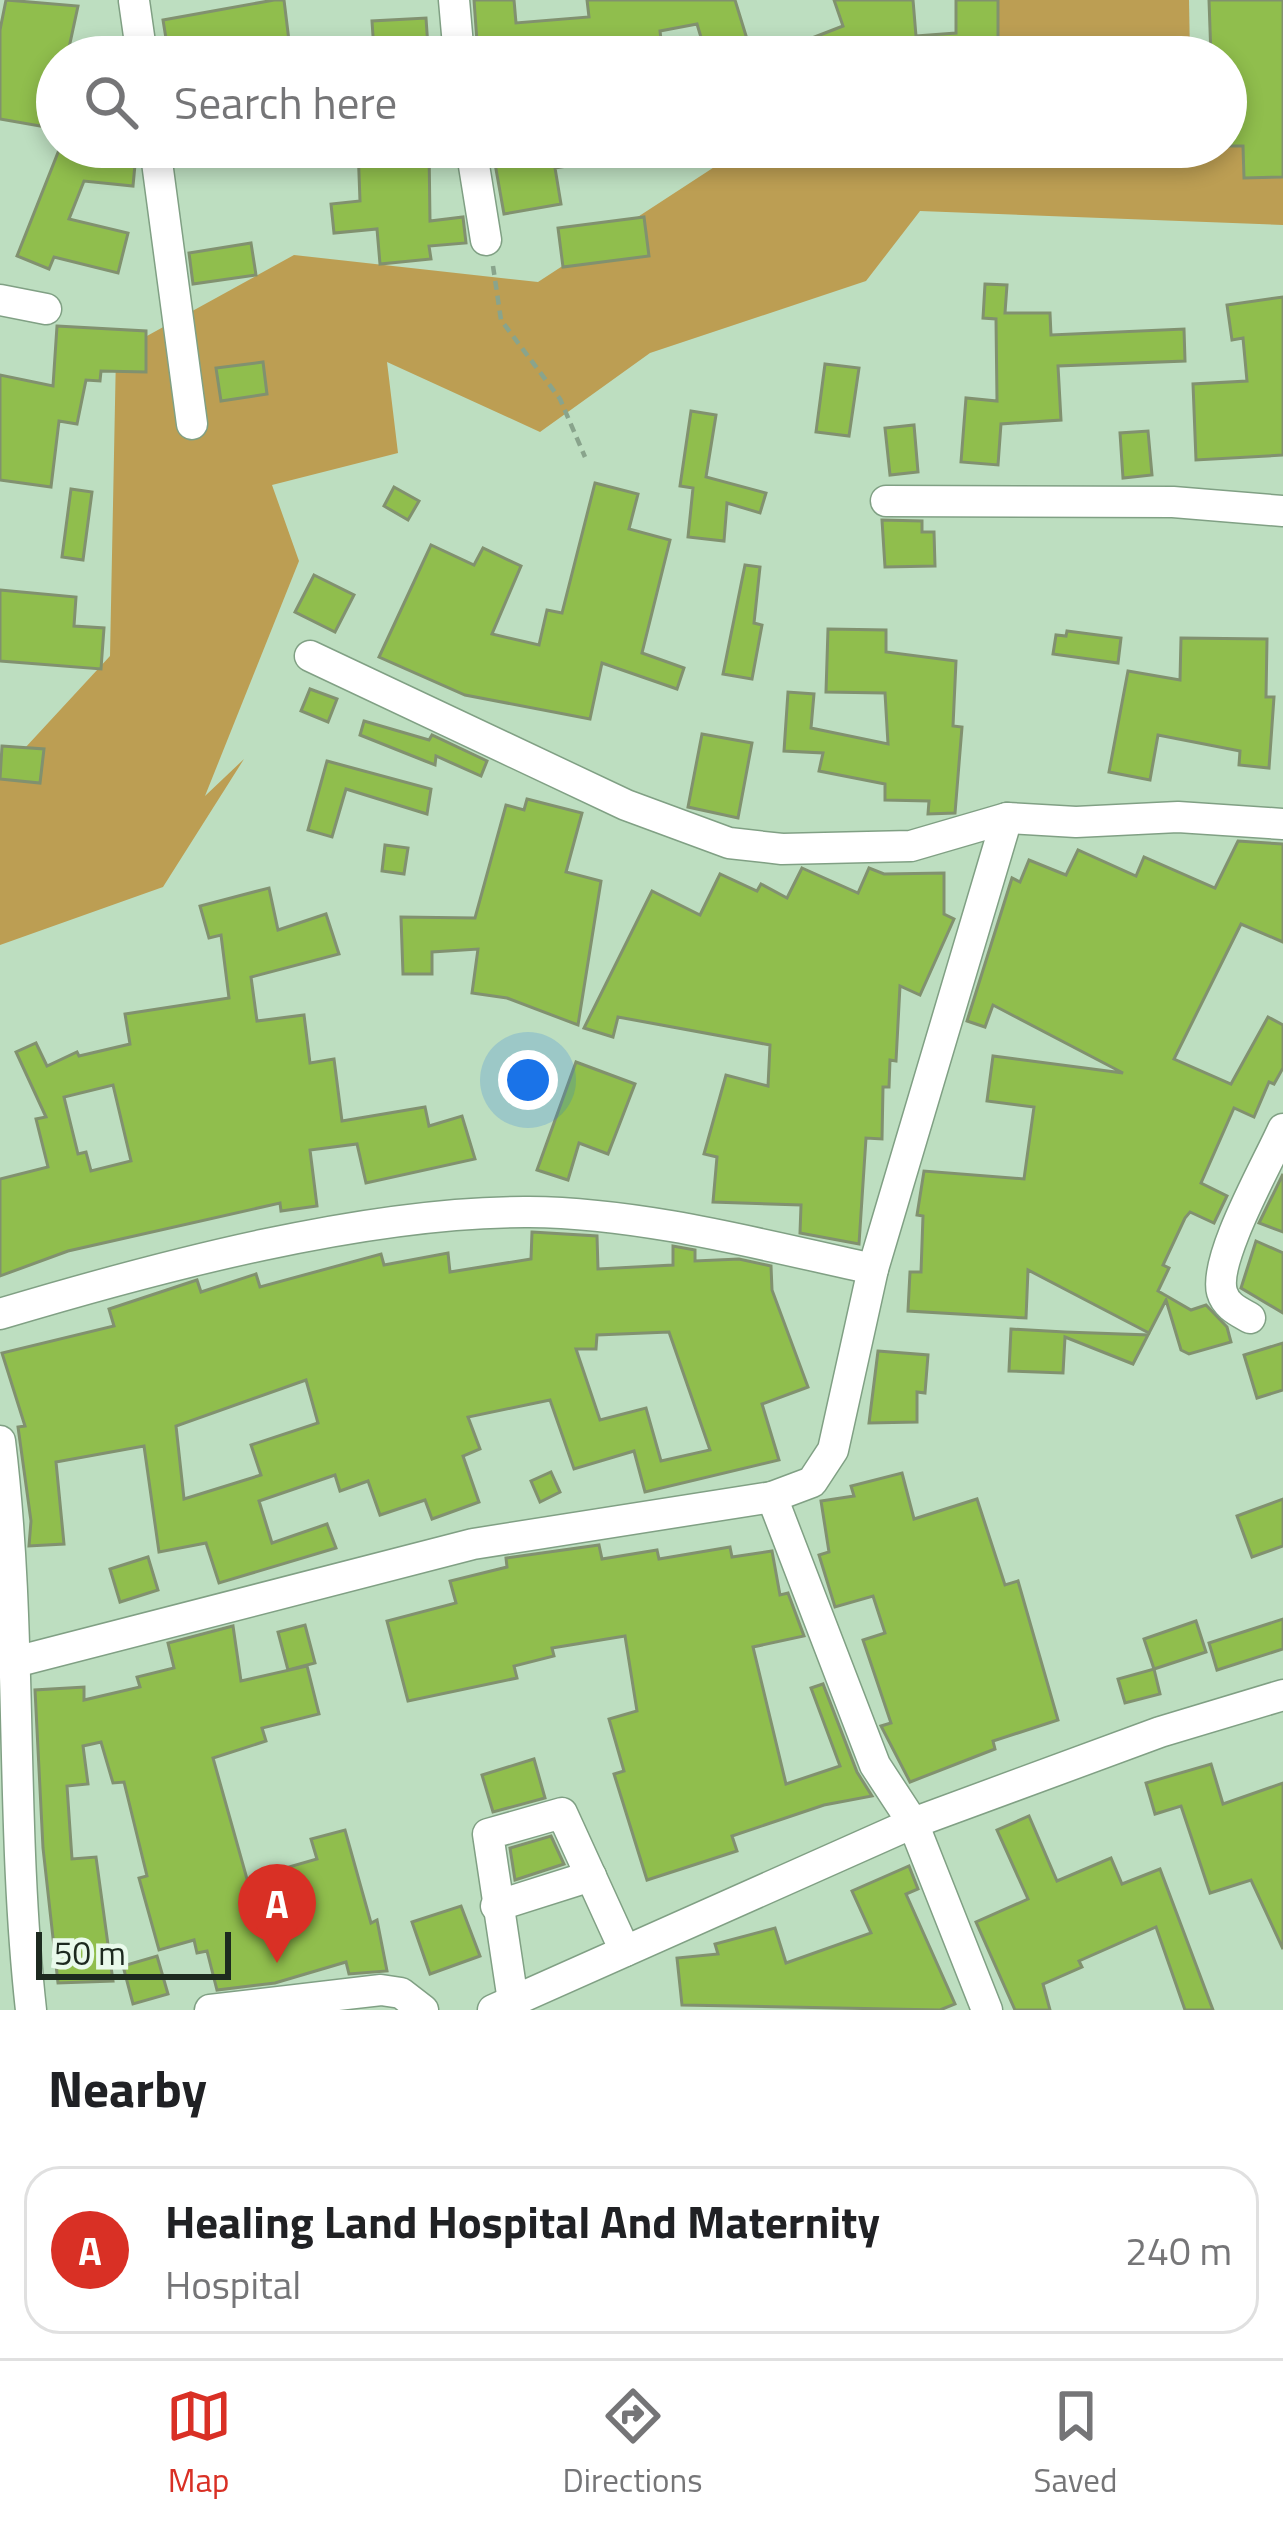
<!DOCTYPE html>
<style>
:root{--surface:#fff;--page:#f6f6f6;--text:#202124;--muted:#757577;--line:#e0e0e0;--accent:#d93025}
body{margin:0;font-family:"Titillium Web",sans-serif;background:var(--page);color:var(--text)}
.scale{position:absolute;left:36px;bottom:30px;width:195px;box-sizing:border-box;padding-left:12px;border:6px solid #1d2a1f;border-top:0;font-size:33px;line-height:42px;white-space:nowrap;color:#1d2a1f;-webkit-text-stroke:9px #e9faeb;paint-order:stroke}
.you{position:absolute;left:528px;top:1080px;width:42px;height:42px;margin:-30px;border:9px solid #fff;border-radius:50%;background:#1a73e8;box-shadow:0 0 0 18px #1a73e833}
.badge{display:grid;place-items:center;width:78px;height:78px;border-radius:50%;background:var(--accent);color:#fff;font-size:39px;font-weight:700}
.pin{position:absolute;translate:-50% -99px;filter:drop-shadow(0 3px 6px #0008)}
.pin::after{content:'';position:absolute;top:63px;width:42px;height:36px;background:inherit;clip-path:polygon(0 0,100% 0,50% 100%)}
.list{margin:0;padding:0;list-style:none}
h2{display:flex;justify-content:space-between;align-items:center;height:156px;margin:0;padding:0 48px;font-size:51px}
h2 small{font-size:39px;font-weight:400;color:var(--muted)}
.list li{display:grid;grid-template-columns:78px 1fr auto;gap:36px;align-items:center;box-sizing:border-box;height:168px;margin:0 24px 24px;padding:0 24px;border:3px solid var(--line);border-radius:36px}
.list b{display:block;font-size:45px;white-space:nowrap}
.list p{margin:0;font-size:39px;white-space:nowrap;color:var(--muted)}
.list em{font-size:39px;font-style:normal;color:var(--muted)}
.icon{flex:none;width:66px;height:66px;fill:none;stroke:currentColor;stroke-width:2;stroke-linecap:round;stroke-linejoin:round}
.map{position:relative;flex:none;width:1283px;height:2010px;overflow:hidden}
.search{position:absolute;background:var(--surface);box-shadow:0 6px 18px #0003;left:36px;right:36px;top:36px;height:132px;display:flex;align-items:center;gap:30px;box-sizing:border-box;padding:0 42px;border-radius:66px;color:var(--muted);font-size:45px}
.sheet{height:348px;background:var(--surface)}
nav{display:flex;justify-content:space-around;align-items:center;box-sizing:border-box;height:168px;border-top:3px solid var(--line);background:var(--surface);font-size:33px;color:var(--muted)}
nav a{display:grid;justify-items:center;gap:6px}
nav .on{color:var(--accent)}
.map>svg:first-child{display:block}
.green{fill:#bc9e53}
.building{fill:#90be4d;stroke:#81916f;stroke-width:3;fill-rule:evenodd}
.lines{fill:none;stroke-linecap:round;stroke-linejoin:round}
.minor-casing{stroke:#80a084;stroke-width:33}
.path{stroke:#89a48c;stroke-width:4.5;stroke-dasharray:9 6;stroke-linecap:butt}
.minor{stroke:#fff;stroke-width:30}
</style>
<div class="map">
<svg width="1283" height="2010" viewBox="0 0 1283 2010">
<rect width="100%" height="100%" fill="#bddec0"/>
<g class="green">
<polygon points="997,0 1189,0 1190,57 957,57"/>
<polygon points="1226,124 1283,132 1283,225 920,211 866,281 650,353 540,432 387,362 398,453 272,485 299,561 205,796 244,759 163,887 0,945 0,775 110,656 116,353 294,255 538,282 745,147 1226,147"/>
</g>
<g class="building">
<polygon points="6,0 78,6 67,57 57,57 57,129 0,119 0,30"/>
<polygon points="274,0 284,0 291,57 169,57 163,20"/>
<polygon points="474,0 514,0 516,23 589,17 587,0 735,0 747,39 703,44 697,24 660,31 662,48 478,56"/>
<polygon points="834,0 913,0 916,36 956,33 956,0 998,0 998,57 763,57 843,26"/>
<polygon points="1209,0 1283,0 1283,177 1244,178 1243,146 1226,146 1226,57 1211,57"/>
<polygon points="426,18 428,47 374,51 372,21"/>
<polygon points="358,147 429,147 430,221 463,217 466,243 429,246 431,259 380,264 377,229 334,233 331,204 360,201"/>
<polygon points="554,147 608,147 609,159 555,168 561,204 504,214 494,158"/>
<polygon points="98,149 136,154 133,186 84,181 69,219 128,233 118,273 54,257 49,269 17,256 59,150 96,165"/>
<polygon points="644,217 649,256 563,267 558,228"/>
<polygon points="251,243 256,275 193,284 189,253"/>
<polygon points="985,284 1007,285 1005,313 1050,313 1051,335 1184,329 1185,361 1058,366 1061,420 1001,424 998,465 961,462 966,398 997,401 996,319 983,318"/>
<polygon points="1283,297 1283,455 1196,460 1193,384 1247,381 1243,338 1232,340 1227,305"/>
<polygon points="57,326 146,331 146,372 101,371 100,381 86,380 77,424 59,421 51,487 0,480 0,375 53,386"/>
<polygon points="263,362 267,394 221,401 216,368"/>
<polygon points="825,364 859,368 849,436 816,432"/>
<polygon points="691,411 716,415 706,477 766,493 760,513 727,503 724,541 688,537 693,488 680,486"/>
<polygon points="914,425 918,472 890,475 885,428"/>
<polygon points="1148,431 1152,475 1123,478 1120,433"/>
<polygon points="595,483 638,494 629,529 670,540 642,653 684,668 677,689 602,663 590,719 465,695 379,657 431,545 474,565 483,548 521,566 492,634 539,645 547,610 562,613"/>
<polygon points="394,487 419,501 408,520 384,506"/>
<polygon points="71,489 92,492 83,560 62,557"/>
<polygon points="882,520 922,521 922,532 934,532 935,566 885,567"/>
<polygon points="745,565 760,567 754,623 762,625 752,679 723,674"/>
<polygon points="314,575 354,595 335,632 295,612"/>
<polygon points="0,590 76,597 74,626 104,628 101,669 0,661"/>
<polygon points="828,629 886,630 886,652 956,661 953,726 962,727 955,813 928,814 929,801 885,800 885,784 819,771 823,753 784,751 788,692 814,694 811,728 888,744 885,693 826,692"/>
<polygon points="1067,631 1121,638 1118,663 1053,654 1056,635 1066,636"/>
<polygon points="1181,638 1267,639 1266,697 1274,697 1269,768 1239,765 1240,751 1158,735 1150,780 1109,772 1128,671 1180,680"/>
<polygon points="310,689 337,699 328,722 301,711"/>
<polygon points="364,721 429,740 432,735 487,761 481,776 436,756 435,765 360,735"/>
<polygon points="702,734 752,743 738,818 688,807"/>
<polygon points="2,746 44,749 40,783 0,779"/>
<polygon points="327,761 431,789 427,814 346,789 332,837 308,830"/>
<polygon points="527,799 582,813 566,872 601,881 578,1025 507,998 472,993 478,949 432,952 432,974 403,974 401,917 475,918 506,805 524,810"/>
<polygon points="1238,841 1283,844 1283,942 1241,924 1174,1059 1231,1084 1268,1017 1283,1025 1283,1068 1274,1084 1269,1082 1254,1117 1234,1108 1201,1183 1227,1196 1214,1223 1190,1212 1185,1218 1163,1265 1169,1268 1158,1291 1191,1310 1206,1305 1227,1327 1231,1342 1189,1354 1181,1350 1166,1300 1149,1333 1028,1270 1026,1318 908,1311 910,1272 921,1272 923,1216 917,1215 924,1171 1024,1179 1034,1107 987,1101 993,1056 1123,1073 993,1005 985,1027 967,1021 1012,878 1020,882 1029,860 1066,875 1078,850 1136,876 1144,857 1215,888"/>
<polygon points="385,845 408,848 404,874 382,871"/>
<polygon points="802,868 858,893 869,868 884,874 944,873 944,914 954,919 920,995 900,986 896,1061 890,1060 889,1087 883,1087 882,1139 866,1138 859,1244 800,1233 801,1205 713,1202 717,1157 704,1154 726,1075 768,1086 770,1045 618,1017 613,1037 584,1028 652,891 700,915 720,874 757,891 761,884 787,898"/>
<path d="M269,888L278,930L326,914L339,954L251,977L257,1021L304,1015L310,1063L334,1059L342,1121L425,1107L429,1126L462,1116L475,1159L366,1183L357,1144L310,1150L317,1206L281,1211L280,1203L68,1251L0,1276V1179L48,1167L36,1119L46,1117L16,1052L36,1043L47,1066L77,1052L79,1056L130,1044L125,1014L229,998L221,935L209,938L200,906ZM113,1085L131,1161L91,1171L86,1152L78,1154L64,1097Z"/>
<polygon points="576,1062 635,1084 608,1154 579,1143 568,1180 537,1170"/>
<polygon points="1283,1174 1283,1232 1259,1223"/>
<path d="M532,1232L597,1236L598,1269L673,1265V1246L695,1250V1261L739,1259L771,1266L772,1290L808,1387L762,1404L779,1460L645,1492L634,1451L574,1469L550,1400L468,1417L480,1449L463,1456L479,1502L432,1519L425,1500L380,1515L368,1481L340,1491L335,1475L259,1501L272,1543L327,1524L336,1548L219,1583L206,1543L159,1552L144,1446L56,1462L64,1544L29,1546L31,1521L18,1427L25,1426L2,1353L114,1326L109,1309L197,1280L201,1292L256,1274L260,1287L381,1254L384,1265L448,1253L450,1272L531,1259ZM669,1332L710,1450L661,1461L646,1408L600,1420L576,1349H596L597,1335ZM306,1380L318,1423L251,1445L261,1475L184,1499L176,1426Z"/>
<polygon points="1256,1241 1283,1253 1283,1313 1241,1288"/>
<polygon points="1011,1329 1065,1332 1148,1335 1133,1364 1065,1337 1063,1373 1009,1371"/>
<polygon points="1283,1343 1283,1390 1257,1398 1244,1355"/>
<polygon points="878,1351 928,1355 925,1393 917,1392 917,1422 869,1423"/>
<polygon points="551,1472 560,1492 540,1502 531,1481"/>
<polygon points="902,1473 914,1519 977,1499 1005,1585 1018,1581 1058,1720 993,1741 995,1749 910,1782 881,1726 891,1723 863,1640 885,1633 873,1596 835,1607 819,1555 829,1552 821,1501 854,1496 851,1486"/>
<polygon points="1283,1499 1283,1546 1252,1557 1237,1516"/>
<polygon points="599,1545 602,1559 657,1550 659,1559 730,1547 732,1557 772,1551 780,1595 788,1593 804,1636 753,1647 786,1784 840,1766 811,1688 823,1684 857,1772 872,1796 824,1805 732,1836 737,1851 647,1880 614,1774 624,1771 609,1719 637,1711 625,1636 552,1648 554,1656 514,1666 517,1678 408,1701 387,1621 456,1603 450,1581 507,1567 506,1558"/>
<polygon points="148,1557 158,1590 120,1602 110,1569"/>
<polygon points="1283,1619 1283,1649 1217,1670 1209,1643"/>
<polygon points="1196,1621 1206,1652 1154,1669 1144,1639"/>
<polygon points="305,1625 315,1663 288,1670 278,1632"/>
<polygon points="233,1626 241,1681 307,1666 319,1714 262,1728 266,1741 213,1758 247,1879 317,1859 311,1839 345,1830 371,1923 377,1920 387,1971 349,1974 346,1962 275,1983 217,1990 207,1951 197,1953 194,1940 159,1950 139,1878 147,1876 124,1782 113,1783 101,1742 83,1746 88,1784 67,1786 72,1859 96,1857 113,1981 58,1983 43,1848 35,1690 84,1687 84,1700 140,1687 137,1677 174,1668 168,1643"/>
<polygon points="1154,1669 1160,1694 1125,1703 1118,1679"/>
<polygon points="534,1759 545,1798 493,1812 482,1775"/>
<polygon points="1211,1764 1223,1804 1283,1783 1283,1949 1251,1880 1210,1893 1181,1806 1155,1814 1146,1783"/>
<polygon points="1029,1816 1057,1881 1111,1858 1122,1884 1160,1869 1213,2010 1185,2010 1156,1927 1079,1961 1082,1967 1043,1984 1050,2010 1015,2010 976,1922 1028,1899 997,1830"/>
<polygon points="551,1836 564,1864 515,1880 510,1848"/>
<polygon points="909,1866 918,1889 906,1894 955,2004 940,2010 682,2005 677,1958 718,1954 715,1944 775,1928 786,1963 871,1933 852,1891"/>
<polygon points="461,1906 480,1956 430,1974 412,1922"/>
<polygon points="157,1956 168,1994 133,2004 123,1966"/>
</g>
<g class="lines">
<g class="minor-casing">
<g id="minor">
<polyline points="454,0 459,57"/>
<polyline points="134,1 142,57"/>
<polyline points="155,147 192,424"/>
<polyline points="471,147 486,240"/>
<polyline points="0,300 46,309"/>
<polyline points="886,501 1173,502 1283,511"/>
<polyline points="310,656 626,805 729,843 782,849 911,846 1007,818 1076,822 1178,817 1283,824"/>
<path d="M0,1314C157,1267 366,1211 529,1212C644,1213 762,1245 873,1269"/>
<path d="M1250,1318C1238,1311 1226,1306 1222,1292C1213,1259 1268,1163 1283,1129"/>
<path d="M0,1441C23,1629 10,1821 31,2010"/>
<polyline points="11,1663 473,1544 772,1497"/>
<polyline points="496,1906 591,1876"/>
<polyline points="513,2001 488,1834 562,1813 625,1951"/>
<polyline points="210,2010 381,1990 401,1993 423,2010"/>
<polyline points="493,2010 913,1823 1160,1732 1283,1695"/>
<polyline points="987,2010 913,1823 875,1765 772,1497 812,1482 833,1450 873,1269 1007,818"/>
</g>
</g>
<polyline class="path" points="493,266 501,320 560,399 585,457"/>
<use href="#minor" class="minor"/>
</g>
</svg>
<div class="scale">50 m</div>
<div class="you"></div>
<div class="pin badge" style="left:277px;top:1963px">A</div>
<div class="search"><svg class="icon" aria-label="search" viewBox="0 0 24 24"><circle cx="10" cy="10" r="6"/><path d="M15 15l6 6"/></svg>Search here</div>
</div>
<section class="sheet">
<h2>Nearby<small></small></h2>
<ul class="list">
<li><span class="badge">A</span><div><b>Healing Land Hospital And Maternity</b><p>Hospital</p></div><em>240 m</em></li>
</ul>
</section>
<nav>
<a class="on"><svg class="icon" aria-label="map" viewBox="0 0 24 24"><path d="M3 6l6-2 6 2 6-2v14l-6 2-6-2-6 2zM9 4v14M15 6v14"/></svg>Map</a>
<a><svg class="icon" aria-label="directions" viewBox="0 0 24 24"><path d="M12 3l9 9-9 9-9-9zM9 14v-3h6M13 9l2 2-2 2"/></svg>Directions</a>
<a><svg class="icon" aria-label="saved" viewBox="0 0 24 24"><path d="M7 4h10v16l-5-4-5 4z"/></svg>Saved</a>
</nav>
